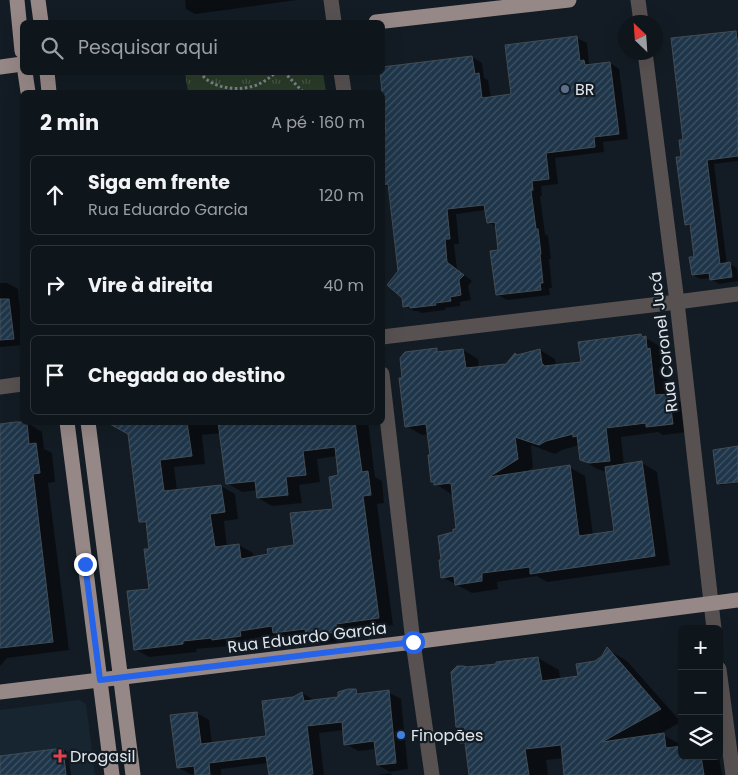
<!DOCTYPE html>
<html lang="pt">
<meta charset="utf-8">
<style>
:root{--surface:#0e151b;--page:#171e24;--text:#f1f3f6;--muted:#9b9fa3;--line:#2e343a}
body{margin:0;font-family:Poppins,sans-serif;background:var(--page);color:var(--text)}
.controls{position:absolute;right:15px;bottom:15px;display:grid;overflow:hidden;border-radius:8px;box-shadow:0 5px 20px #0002}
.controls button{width:45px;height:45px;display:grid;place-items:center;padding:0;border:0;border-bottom:1px solid var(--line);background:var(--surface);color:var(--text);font:25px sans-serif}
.compass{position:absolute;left:618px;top:15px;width:45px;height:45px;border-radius:50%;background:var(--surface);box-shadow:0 5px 20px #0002;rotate:335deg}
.stop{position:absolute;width:15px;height:15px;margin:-11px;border:4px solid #2563eb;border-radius:50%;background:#fff}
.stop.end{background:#2563eb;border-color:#fff;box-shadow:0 1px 5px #0008}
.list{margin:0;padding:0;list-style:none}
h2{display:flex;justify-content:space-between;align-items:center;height:65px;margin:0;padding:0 20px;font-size:21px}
h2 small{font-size:16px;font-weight:400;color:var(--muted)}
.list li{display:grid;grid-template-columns:32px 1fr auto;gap:15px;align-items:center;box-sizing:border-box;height:80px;margin:0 10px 10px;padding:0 10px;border:1px solid var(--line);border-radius:8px}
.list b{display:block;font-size:19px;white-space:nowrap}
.list p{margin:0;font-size:16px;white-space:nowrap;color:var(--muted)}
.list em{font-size:16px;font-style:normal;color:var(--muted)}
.icon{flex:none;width:28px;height:28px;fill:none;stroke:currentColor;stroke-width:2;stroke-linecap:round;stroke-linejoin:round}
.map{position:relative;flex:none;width:738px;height:775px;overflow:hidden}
.search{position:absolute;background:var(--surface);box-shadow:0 5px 20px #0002;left:20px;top:20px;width:365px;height:55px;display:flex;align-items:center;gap:12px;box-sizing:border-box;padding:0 18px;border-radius:8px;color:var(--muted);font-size:19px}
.panel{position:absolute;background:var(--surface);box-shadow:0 5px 20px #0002;left:20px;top:90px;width:365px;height:335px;border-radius:8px}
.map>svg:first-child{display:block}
.built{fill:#172531}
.park{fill:url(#park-tufts)}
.shadow{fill:#0007;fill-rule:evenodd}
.building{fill:url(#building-hatch);stroke:#424c55}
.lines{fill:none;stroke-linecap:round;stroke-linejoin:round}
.path{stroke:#7c838a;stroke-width:3;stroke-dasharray:2.5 2.5;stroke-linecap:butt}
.minor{stroke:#585151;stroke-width:15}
.major{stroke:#968886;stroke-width:15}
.route{stroke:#2563eb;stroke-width:6}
.service-dot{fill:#5c6f8a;stroke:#131c24;stroke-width:2}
.shop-dot{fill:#3f7fe0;stroke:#131c24;stroke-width:2}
.health-dot{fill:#e0444e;stroke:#131c24;stroke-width:2}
.labels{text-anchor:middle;stroke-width:4.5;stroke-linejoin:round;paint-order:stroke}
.poi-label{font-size:16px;fill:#e0e6eb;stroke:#131c24;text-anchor:start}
.street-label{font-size:16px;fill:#e0e6eb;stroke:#131c24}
</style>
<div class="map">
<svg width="738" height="775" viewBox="0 0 738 775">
<defs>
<pattern id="park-tufts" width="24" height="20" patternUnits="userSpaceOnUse" patternTransform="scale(1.25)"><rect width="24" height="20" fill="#2b3c2a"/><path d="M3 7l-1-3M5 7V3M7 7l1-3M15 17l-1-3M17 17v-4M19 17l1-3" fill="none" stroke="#495849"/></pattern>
<pattern id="building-hatch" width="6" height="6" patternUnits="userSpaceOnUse" patternTransform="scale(1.25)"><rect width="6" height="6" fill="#1f364a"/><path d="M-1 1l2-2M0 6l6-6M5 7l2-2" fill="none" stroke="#3f5364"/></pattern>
</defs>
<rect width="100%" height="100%" fill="#131c24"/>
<polygon class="built" points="79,700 86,704 95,775 0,775 0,710"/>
<polygon class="park" points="185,73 323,73 326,92 188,92"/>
<g class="shadow">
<polygon points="185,0 297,0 195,14 186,9"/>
<polygon points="736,32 738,33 738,161 714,164 727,264 729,264 737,268 738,281 719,284 711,279 711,278 701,279 693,275 695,258 692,227 686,224 682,158 685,141"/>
<polygon points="577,38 587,43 589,64 591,65 610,63 619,69 628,139 603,142 604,152 555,158 558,184 541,186 542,196 540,196 545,234 548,236 551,259 549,259 552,288 549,288 550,295 507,300 497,294 499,251 497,227 488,222 486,210 456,214 459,244 454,244 457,269 472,281 468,286 471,300 460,302 460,306 445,308 445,310 421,313 418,311 414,311 404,306 390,188 383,184 388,134 472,57 482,63 484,78 488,80 491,98 512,95"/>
<polygon points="0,283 7,283 18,289 22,329 22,345 0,347"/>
<path d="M641,335L661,347L662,357L665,359L669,395L684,404L688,432L663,435L658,432L621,437L624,465L642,463L657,472L670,565L547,582L537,576L497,582L498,589L472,593L442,577L455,533L458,530L454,493L451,494L433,482L432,456L429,434L422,435L406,426L404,379L436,350L442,353L463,350L478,359L479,368L507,365L517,356L540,350L555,359L556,366L582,364ZM531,445L555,454L562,450L579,445L581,459L597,469L607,472L615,532L593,535L585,476L569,467L525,473L533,468Z"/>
<polygon points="26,422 42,432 44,449 52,453 55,482 48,483 69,650 7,658 0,666 0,426"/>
<path d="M127,422H368L375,477L382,481L384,503L377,504L393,625L350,632L351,640L321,644L310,637L288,640L279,635L254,638V644L196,649L197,652L149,657L135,649L151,590V550L147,525L141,522ZM221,433L227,483L242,492L257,490L258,498L272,506L302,503L299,485L320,482L317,459L337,456L340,476L334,510L296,546L253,558V553L239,545L227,547L224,521L238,519L235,494L221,486L177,491L174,467L205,464L202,435Z"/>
<polygon points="738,448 738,483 720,485 718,484"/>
<polygon points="607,649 627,661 681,722 656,736 663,735 682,745 682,756 719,757 722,775 566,775 564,758 546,760 548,775 471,775 467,746 461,743 459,728 457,727 464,667 498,665 497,663 538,658 559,670 560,679 579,677 603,656"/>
<polygon points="356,691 362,694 388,692 401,699 408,769 390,772 378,765 376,749 358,751 346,744 344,730 319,733 324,775 270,775 268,763 221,769 221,775 190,774 178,767 197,713 209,720 212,744 268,737 293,698 302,693 314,700 340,698"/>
<polygon points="63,749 68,752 71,775 2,775 0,757"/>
<polygon points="390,773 393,775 376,775"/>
</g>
<g class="building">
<polygon points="736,31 738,48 738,156 707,160 720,264 730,262 732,277 710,280 709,273 692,275 689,257 694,257 690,224 685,225 676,157 681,157 679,140 683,140 671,38"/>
<polygon points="577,36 580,61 584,60 585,65 610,62 619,134 594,137 595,147 546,153 549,179 532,181 533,190 531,191 536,229 538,229 541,254 540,254 543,283 540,283 541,290 496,295 490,251 498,250 495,222 487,223 484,205 447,209 450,239 445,239 447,262 464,275 459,280 461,295 450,297 451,301 435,303 436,305 410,308 410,306 403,307 402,298 387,285 398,271 388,184 382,185 382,134 386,133 380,72 382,72 382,67 472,56 475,74 479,73 482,98 511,94 505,45"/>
<polygon points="0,299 9,299 14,339 0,340"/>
<polygon points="641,334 642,337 646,336 647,349 650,348 655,395 669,394 673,424 646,427 646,423 606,428 610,461 589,463 580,460 577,436 573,437 573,434 546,441 539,445 515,437 518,459 489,477 570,465 579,536 614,531 605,467 642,461 655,556 530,574 530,567 482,573 482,581 455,585 454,576 441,578 439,560 441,560 438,536 453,532 453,529 456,529 451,483 434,485 434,482 431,482 428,455 430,455 426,424 405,427 399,378 402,378 400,358 405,352 437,348 437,352 463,349 466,368 506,364 515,353 517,355 540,349 542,364 543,364 544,366 581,362 578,342"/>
<polygon points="15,422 27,422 29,444 36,443 40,473 33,474 53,642 0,648 0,424"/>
<polygon points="106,422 187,422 192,456 160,460 164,491 221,485 225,512 210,514 215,547 239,544 241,559 268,554 267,549 294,545 290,513 333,509 329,477 338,475 335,447 303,451 306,475 286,477 288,495 257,498 255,481 226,484 218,422 355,422 362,472 368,471 371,495 363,496 379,618 336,624 337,632 306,636 305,629 273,633 272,626 240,631 241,636 212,640 212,638 183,641 183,644 134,650 127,591 149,589 144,549 149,549 146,522 139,522 128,434"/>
<polygon points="738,446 738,482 717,484 713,450"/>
<polygon points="607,647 661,709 602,742 664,733 666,748 682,746 682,756 701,756 704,775 564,775 561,745 525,749 529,775 469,775 465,743 460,743 458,727 456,727 451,672 457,666 464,666 467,667 496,664 496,662 538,657 542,681 578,676 576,664 595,661 602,656"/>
<polygon points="348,689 356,689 357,694 389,690 396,763 377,765 374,741 344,745 342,722 307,726 313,774 305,775 269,775 266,756 209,763 210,775 195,775 194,766 177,768 170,715 197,712 201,744 266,736 262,701 293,697 302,692 304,701 338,697 338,692"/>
<polygon points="63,748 66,775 0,775 0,756"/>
</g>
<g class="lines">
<g class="path">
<path d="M200,72C211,90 242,92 259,84C265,81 271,77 276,72"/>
<polyline points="284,72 303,92"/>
</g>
<g class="minor">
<polyline points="331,0 334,22"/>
<polyline points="638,0 641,22"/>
<polyline points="645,52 677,302 714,629"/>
<polyline points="341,72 344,92"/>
<polyline points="382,337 677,302 738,294"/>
<polyline points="382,374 413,642 432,775"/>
<polyline points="0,387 22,384"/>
<polyline points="719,669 733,775"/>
</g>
<g class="major">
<polyline points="17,0 22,51"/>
<polyline points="38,0 41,22"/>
<polyline points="376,22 569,0"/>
<polyline points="0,67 22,64"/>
<polyline points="25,72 28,92"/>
<polyline points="47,72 49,92"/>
<polyline points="67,422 112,775"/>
<polyline points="88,422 133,775"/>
<polyline points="0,692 413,642 738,600"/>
</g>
</g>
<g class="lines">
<polyline class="route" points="85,564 100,680 413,642"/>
</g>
<circle class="service-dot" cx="565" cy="89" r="5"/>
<circle class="shop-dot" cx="401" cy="735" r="5"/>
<path class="health-dot" d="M57.5 748.5h5v5h5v5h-5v5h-5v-5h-5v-5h5z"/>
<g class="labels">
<g class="poi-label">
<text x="575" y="95">BR</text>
<text x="411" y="741">Finopães</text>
<text x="70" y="762">Drogasil</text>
</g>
<g class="street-label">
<text transform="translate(663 342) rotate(-97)" y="6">Rua Coronel Jucá</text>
<text transform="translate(307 637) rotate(-7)" y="6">Rua Eduardo Garcia</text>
</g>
</g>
</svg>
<div class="controls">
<button>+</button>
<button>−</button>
<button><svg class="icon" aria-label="layers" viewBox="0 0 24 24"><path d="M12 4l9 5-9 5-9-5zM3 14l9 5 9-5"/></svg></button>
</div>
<svg class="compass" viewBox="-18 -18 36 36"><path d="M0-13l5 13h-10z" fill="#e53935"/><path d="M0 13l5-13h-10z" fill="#9b9fa3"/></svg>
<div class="stop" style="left:413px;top:642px"></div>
<div class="stop end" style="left:85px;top:564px"></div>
<div class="search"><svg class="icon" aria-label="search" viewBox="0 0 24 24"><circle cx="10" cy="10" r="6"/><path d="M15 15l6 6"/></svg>Pesquisar aqui</div>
<section class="panel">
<h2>2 min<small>A pé · 160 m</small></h2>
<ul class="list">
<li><svg class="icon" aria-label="ahead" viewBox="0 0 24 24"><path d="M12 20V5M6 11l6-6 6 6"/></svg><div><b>Siga em frente</b><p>Rua Eduardo Garcia</p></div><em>120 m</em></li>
<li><svg class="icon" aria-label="right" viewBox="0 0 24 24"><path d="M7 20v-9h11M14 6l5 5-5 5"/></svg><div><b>Vire à direita</b></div><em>40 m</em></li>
<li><svg class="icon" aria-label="arrive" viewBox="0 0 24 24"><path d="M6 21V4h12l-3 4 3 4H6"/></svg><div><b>Chegada ao destino</b></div></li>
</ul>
</section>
</div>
